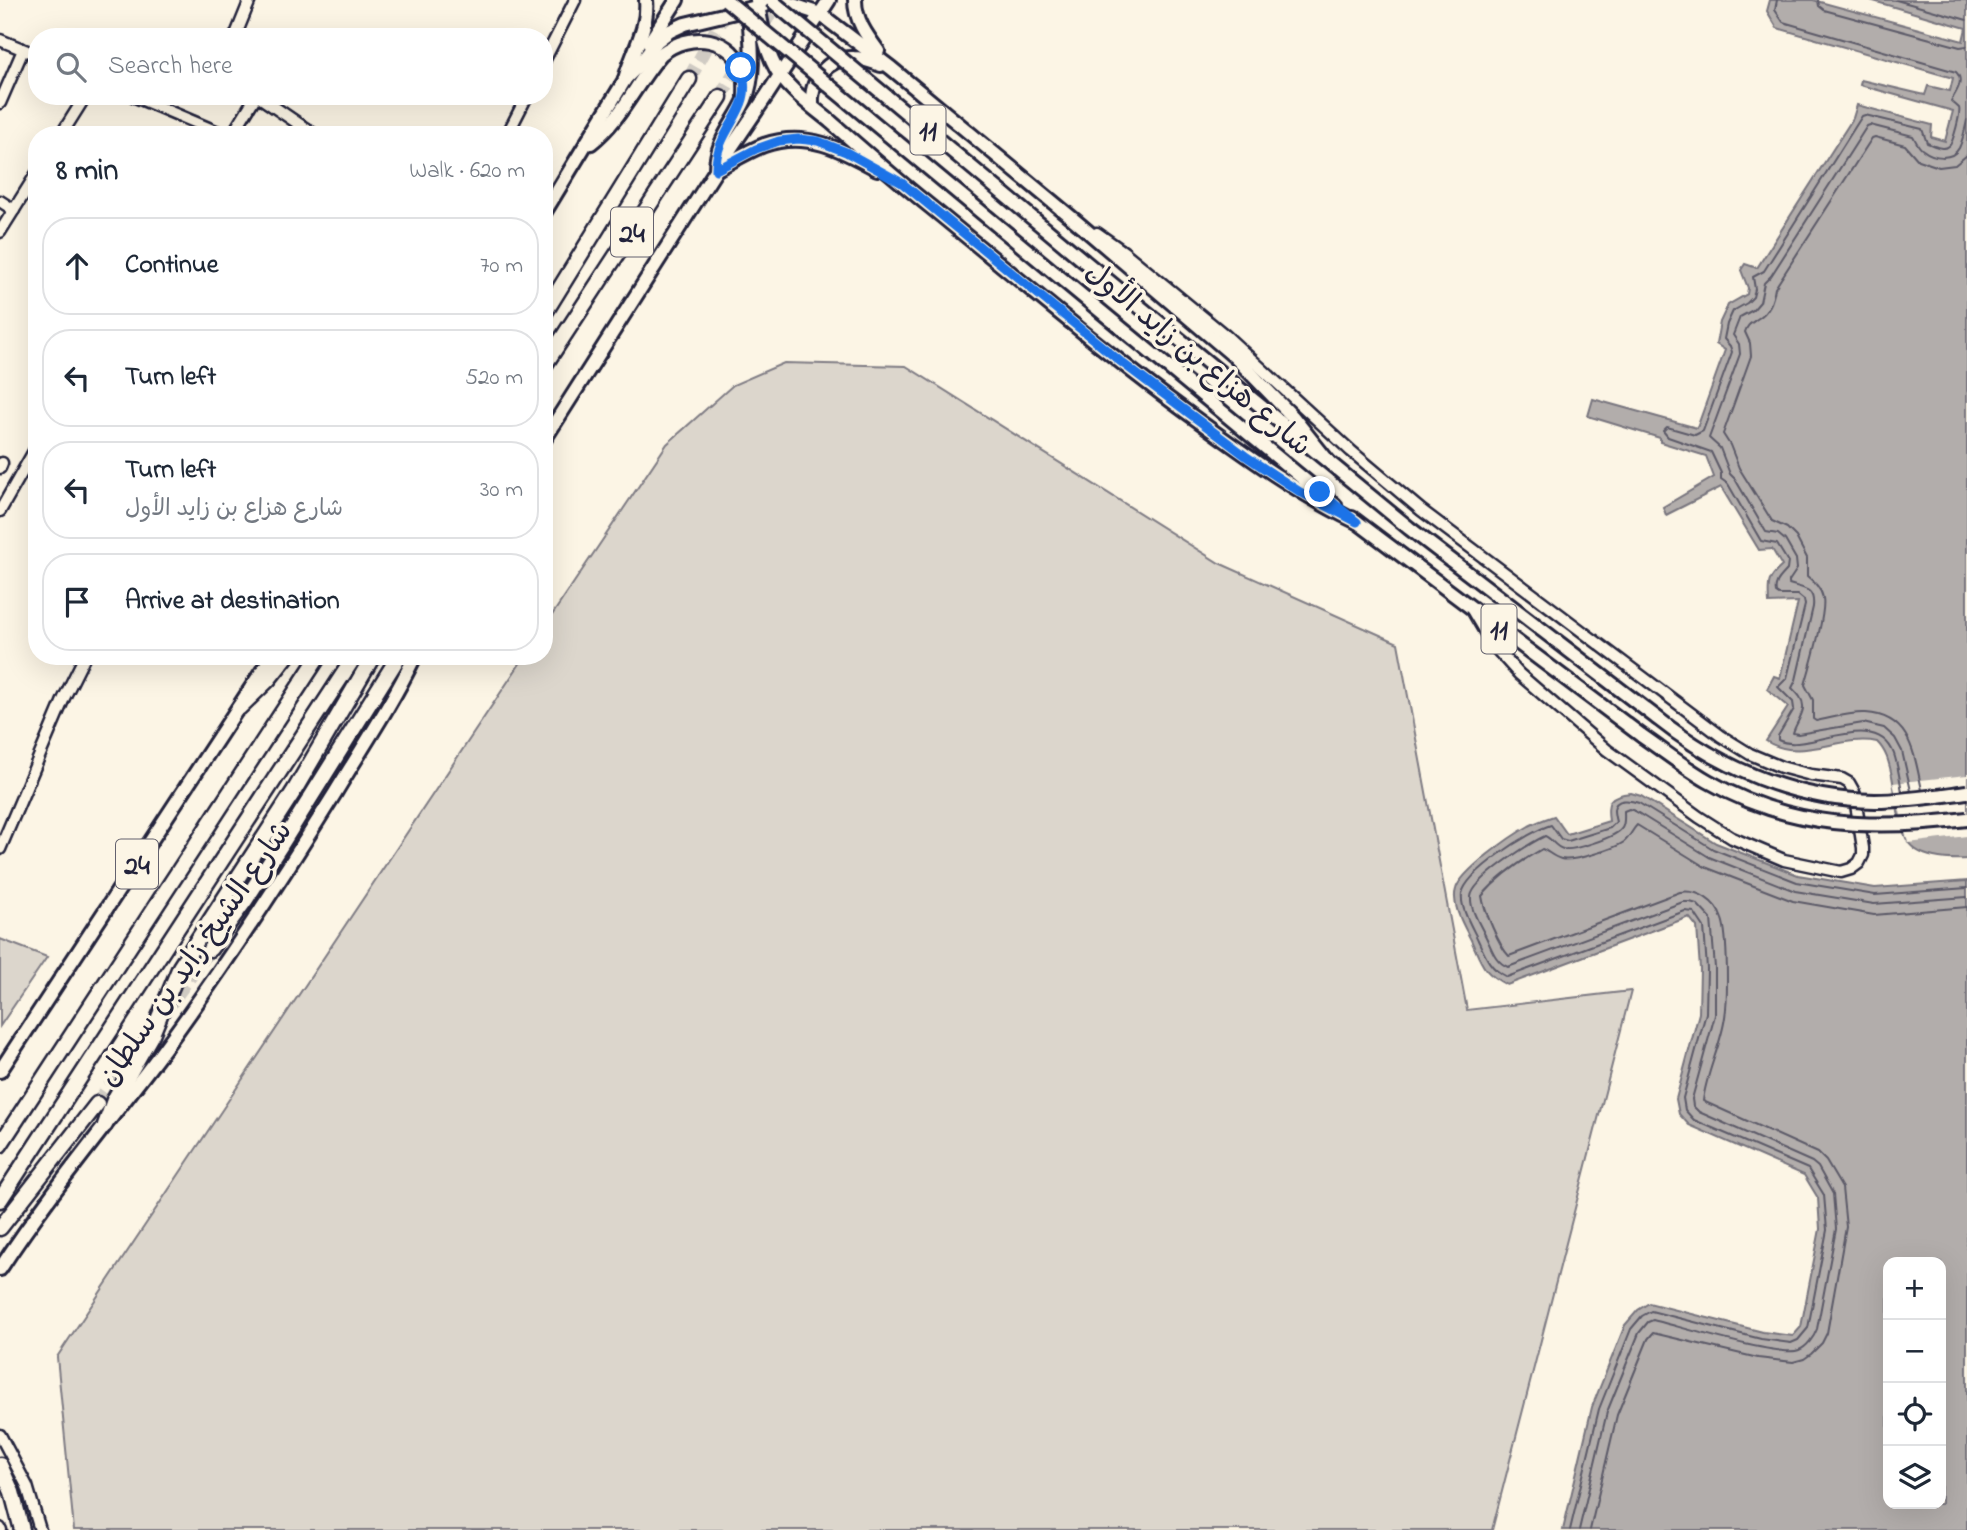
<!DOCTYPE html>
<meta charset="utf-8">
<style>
:root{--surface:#fff;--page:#f2f2f3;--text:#1f2937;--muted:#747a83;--line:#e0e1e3}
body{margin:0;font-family:"Indie Flower","Playpen Sans Arabic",sans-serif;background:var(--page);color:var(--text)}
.controls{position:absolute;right:21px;bottom:21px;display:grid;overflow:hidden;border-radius:14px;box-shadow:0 7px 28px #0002}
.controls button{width:63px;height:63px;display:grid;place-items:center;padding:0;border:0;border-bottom:2px solid var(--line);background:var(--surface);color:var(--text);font:35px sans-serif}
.stop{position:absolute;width:21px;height:21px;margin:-16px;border:5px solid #1a73e8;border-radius:50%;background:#fff}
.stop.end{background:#1a73e8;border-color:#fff;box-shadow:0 2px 7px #0008}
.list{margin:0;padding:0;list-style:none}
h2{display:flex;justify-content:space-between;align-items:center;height:91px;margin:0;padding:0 28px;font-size:30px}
h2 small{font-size:23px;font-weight:400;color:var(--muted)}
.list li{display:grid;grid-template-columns:46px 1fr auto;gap:21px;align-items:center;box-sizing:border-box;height:98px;margin:0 14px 14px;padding:0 14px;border:2px solid var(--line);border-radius:28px}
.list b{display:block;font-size:26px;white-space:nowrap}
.list p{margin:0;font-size:23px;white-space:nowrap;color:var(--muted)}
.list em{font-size:23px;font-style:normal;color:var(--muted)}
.icon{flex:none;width:38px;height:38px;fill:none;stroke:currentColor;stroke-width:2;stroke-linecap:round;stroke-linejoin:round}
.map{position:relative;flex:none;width:1967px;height:1530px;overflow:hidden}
.search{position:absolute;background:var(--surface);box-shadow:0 7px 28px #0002;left:28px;top:28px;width:525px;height:77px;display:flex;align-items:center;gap:18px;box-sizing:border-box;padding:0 24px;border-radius:28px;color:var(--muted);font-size:26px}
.panel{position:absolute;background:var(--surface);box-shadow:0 7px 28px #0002;left:28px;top:126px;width:525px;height:539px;border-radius:28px}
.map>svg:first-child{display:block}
.green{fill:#dcd6cc;stroke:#7f7c84;stroke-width:2}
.water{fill:#b2adab;stroke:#78757e;stroke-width:2;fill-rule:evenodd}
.pier{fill:#fcf5e5}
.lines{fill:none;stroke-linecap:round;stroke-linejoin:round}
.shore{stroke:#5c5a68;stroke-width:2}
.highway-tunnel{stroke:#d0cbc3;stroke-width:14;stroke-dasharray:14 7;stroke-linecap:butt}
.minor-casing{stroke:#22223b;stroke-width:15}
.major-casing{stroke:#22223b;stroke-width:18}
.highway-casing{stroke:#22223b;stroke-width:19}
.minor{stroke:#fcf5e5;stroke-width:10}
.major{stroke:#fcf5e5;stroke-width:12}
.highway{stroke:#fcf5e5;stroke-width:14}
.major-bridge-casing{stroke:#22223b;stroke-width:18;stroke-linecap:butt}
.major-bridge{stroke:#fcf5e5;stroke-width:12}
.route{stroke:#1a73e8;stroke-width:9}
.labels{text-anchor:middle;stroke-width:7;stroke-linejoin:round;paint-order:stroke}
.shield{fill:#fcf5e5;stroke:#63616e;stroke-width:2}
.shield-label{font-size:28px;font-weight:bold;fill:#22223b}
.street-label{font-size:30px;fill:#22223b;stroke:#fcf5e5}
</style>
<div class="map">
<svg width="1967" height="1530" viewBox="0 0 1967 1530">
<rect width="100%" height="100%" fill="#fcf5e5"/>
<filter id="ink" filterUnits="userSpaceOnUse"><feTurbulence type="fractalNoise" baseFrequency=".0143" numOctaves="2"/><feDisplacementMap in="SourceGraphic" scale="14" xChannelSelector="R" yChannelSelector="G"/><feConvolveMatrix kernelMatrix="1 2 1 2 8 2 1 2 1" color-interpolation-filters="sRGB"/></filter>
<g filter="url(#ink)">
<g class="green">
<polygon points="784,363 906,366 1219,563 1398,643 1467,1010 1631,991 1492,1530 74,1530 57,1357 525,656 544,656 544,627 667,444 733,385"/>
<polygon points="0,939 47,957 0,1026"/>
</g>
<g class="water">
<path d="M1770,0H1813L1963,41L1966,28L1870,0H1967V859C1949,860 1917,859 1907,840C1898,822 1896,797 1892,776C1889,763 1887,752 1877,742C1841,734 1801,763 1766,741L1788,707L1767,689L1774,676L1780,678L1798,602L1769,603C1768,583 1767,579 1782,566L1772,549L1759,550L1721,487L1666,515L1663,507L1714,477L1706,456L1660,442V438L1588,416L1593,399L1697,428L1725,350L1716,344L1720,322L1728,305L1747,294L1748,288L1741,270L1745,264L1757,268L1853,118L1857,105L1932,125L1931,137L1945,141L1953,111L1860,85L1861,80L1925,95L1928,86L1950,91L1953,78L1777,28L1767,11Z"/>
<path d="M1631,793L1641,796L1716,843L1798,875L1875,888L1967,881V1530H1563L1592,1407L1625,1325L1638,1310L1649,1303L1763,1332L1793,1336L1801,1327L1820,1229L1818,1198L1804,1175L1689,1125L1679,1114L1676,1099L1699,1013L1700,969L1697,927L1689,917L1507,985C1482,972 1482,964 1471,940C1464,926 1451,905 1456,889C1461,871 1511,836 1529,826C1537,822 1545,819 1554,816L1567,834L1609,821C1606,801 1609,795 1631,793ZM1888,1262H1941V1504H1888Z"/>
</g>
<polygon class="pier" points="1967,775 1967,836 1908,843 1893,783"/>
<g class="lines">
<g class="shore">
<path d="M1777,0L1775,10L1783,22L1956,72C1965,81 1956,92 1951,101C1951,101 1958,107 1959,108C1961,113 1953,143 1949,146C1943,151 1933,145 1927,143L1922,129L1865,115L1862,116L1764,271L1753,277L1755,289L1753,297L1747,303L1733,311L1727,324L1724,339L1730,346L1732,352L1703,431L1695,435L1667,427L1663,431L1668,437L1711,452L1721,473V479L1728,484L1761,541L1777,544L1788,562L1787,570C1780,578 1774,582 1776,593L1779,595H1798L1804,600L1805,605L1787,678L1778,687L1793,702L1794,709L1778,736V740C1788,745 1800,743 1811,741C1838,736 1881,719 1894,754C1898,766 1900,780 1902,792"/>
<polyline points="1818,0 1819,6 1824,10 1960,47 1967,46"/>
<polyline points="1896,0 1967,20"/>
<path d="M1922,790C1914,754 1911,716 1866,713C1850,712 1832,718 1816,721L1813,719V700L1805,685C1810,668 1826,612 1823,598C1821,588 1814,582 1807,576V558L1796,537L1787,528L1772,521L1739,468L1730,445L1723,434L1751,356L1750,343L1745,332C1748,324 1750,324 1757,319C1769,312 1773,301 1775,288L1872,138L1875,137L1905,145L1918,160L1939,167L1955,165L1967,155"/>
<path d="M1911,791L1902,751L1895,738L1884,728L1863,723L1798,734L1793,733C1796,721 1809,710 1800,697C1798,694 1795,691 1792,688L1796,680L1813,607C1815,587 1803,589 1789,584V581L1797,569L1796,559L1785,540L1778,534L1766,532L1735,479L1730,474L1720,448L1709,438L1740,354L1739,344L1733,335L1740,317L1753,310L1760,302L1764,283L1771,276L1867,126L1870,125L1913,136C1916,141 1918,147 1923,150C1933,158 1952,161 1959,148C1963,140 1965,129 1967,120"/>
<path d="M1570,1530L1599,1409L1631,1329L1642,1316L1651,1311L1761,1339L1791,1343L1798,1340L1808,1328L1827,1230L1824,1195L1808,1169L1694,1120L1685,1110L1683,1098L1706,1013L1707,969L1704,927L1694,912L1685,911L1507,977C1490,969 1485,956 1478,940C1472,927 1460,908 1462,894C1466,872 1530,831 1551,825L1561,839L1568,841L1610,828L1616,822C1615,818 1614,814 1614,810C1615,797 1631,800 1639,803L1713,849L1797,882L1875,895L1967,888"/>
<path d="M1579,1530L1607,1412L1639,1333L1648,1322L1653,1320C1678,1326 1781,1358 1799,1350C1807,1347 1814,1337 1817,1329L1836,1229L1833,1194L1818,1167L1812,1162L1699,1112L1693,1106L1692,1099L1715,1015V968L1711,919L1697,904L1690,902H1683L1508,967C1495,962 1492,949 1486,937C1481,926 1470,910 1471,897C1472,880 1530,843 1545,836C1552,839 1555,847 1563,849C1573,851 1617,837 1622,828C1625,823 1624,817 1624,811L1629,809L1635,811L1709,857L1795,891L1874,904L1967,897"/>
<path d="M1590,1530L1617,1415L1648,1339L1653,1333L1758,1358L1793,1362L1804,1359L1811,1354L1822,1343L1827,1333L1846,1227L1842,1188L1826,1161L1818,1153L1703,1101C1706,1073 1721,1046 1725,1017C1728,999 1728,935 1722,919C1716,901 1698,889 1680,892L1509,956C1499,946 1484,910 1482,896C1498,877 1521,861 1542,849C1548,851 1553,857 1561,859C1573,862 1614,849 1624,842C1630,837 1632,830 1637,825L1705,867L1793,901L1874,915L1967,907"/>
</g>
<g class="highway-tunnel">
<polyline points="689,79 729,7"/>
<polyline points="720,97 778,0"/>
<polyline points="164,1012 210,949"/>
<polyline points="97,1104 140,1045"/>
</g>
<g class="minor-casing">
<g id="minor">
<polyline points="235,37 250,0"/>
<polyline points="0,40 37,55"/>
<polyline points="544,61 575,0"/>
<polyline points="133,96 225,135"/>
<polyline points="258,96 315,135"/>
<polyline points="0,103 23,50"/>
<polyline points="61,135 83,100"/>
<polyline points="232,135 256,96"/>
<polyline points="507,135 527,96"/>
<polyline points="0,201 14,210"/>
<polyline points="0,232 37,173"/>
<polyline points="1097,233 1124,252 1225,335 1351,451 1421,510 1721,736 1750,754 1781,767 1811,775 1842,779 1849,783 1854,792 1863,848 1863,855 1859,863 1851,869 1841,872 1784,860 1732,838 1699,817 1607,750 1519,674 1492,644 1472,610"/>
<polyline points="0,468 2,463"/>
<polyline points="0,511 37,446"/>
<polyline points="0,849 64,698 85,656"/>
<polyline points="0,1435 27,1486 40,1530"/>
<polyline points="0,1528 1,1530"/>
</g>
</g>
<g class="major-casing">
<g id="major">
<path d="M757,0C762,26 765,53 780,75C793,93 814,108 831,122C864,151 897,180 932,208C1019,279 1105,353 1196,419C1248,457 1299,494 1357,522"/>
<path d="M855,0C855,20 867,36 878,51"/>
<polyline points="649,43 677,0"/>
<polyline points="625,79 640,64 657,41 670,31 685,24 769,4 790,4 820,14 891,68 1072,218 1236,358 1293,417 1328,461"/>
<path d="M625,79C632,53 649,27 646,0"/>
<path d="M812,106C810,80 827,57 854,58C863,58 872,62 881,65"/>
<path d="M591,143C621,120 636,83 661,54C689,31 735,35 744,76C746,83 745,91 745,98"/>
<path d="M719,168C734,160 748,151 764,145C806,130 841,149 877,169"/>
<path d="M716,169C716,141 734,124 745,100C756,73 751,42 749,13"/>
<polyline points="544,213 629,73"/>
<polyline points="1084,261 1409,528 1657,718"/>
<polyline points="1063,280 1335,505"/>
<polyline points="544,440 716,170 767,95 829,0"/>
<polyline points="1352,518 1642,736"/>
<polyline points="0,1071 272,656"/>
<path d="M0,1269C48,1195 105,1127 158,1057C221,972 279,883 335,793C362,748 392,704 415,656"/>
</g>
</g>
<g class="highway-casing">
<g id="highway">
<polyline points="544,314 689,79"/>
<polyline points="544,366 720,97"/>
<polyline points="239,708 268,680 287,656"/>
<polyline points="210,949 245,901 281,845 399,656"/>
<polyline points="105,1125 114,1100 152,1034 180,967 294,791 373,656"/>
<polyline points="0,1145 319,656"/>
<polyline points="0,1200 355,656"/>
<polyline points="0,1228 97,1104"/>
<polyline points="0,1465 12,1492 22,1530"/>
</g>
</g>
<use href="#minor" class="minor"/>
<use href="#major" class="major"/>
<use href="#highway" class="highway"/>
<g class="major-bridge-casing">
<g id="major-bridge">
<polyline points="726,0 1063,280"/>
<polyline points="771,0 1084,261"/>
<path d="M1657,718C1720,768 1794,800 1875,801C1906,801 1937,796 1967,792"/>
<path d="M1642,736C1664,751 1685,768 1708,781C1791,829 1875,830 1967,819"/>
</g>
</g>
<use href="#major-bridge" class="major-bridge"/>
</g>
</g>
<g class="lines" filter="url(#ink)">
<path class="route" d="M741,68C757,112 715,126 716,170L756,149L779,141L798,139L818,141L846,152L902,183L1121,362L1247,457L1300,492L1357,522L1320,492"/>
</g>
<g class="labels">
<g class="shield">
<rect x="910.5" y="105.5" width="35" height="49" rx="5"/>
<rect x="611" y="207.5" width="42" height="49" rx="5"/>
<rect x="1481.5" y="604.5" width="35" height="49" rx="5"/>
<rect x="116" y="839.5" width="42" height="49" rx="5"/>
</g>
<g class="shield-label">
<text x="928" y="140">11</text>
<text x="632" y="242">24</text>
<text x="1499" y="639">11</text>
<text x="137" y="874">24</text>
</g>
<g class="street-label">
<text transform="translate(1199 358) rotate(40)" y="10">شارع هزاع بن زايد الأول</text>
<text transform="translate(194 953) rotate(-55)" y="10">شارع الشيخ زايد بن سلطان</text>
</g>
</g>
</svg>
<div class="controls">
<button>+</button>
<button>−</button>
<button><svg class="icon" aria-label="locate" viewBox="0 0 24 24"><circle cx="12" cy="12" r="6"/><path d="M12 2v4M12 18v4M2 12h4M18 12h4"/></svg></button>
<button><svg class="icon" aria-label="layers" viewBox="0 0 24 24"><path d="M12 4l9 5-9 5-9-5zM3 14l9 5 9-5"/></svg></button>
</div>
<div class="stop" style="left:741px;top:68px"></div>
<div class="stop end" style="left:1320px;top:492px"></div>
<div class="search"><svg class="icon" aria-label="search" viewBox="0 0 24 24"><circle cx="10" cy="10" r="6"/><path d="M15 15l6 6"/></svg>Search here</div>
<section class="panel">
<h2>8 min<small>Walk · 620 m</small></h2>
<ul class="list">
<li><svg class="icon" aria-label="ahead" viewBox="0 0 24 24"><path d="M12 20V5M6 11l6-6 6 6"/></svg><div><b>Continue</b></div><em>70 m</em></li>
<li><svg class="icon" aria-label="left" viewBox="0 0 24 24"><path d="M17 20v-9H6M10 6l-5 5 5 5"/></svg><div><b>Turn left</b></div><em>520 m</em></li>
<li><svg class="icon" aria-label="left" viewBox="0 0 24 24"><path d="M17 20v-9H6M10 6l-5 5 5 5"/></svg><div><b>Turn left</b><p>شارع هزاع بن زايد الأول</p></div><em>30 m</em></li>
<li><svg class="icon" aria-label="arrive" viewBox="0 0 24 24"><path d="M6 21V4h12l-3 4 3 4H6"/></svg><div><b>Arrive at destination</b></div></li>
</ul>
</section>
</div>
